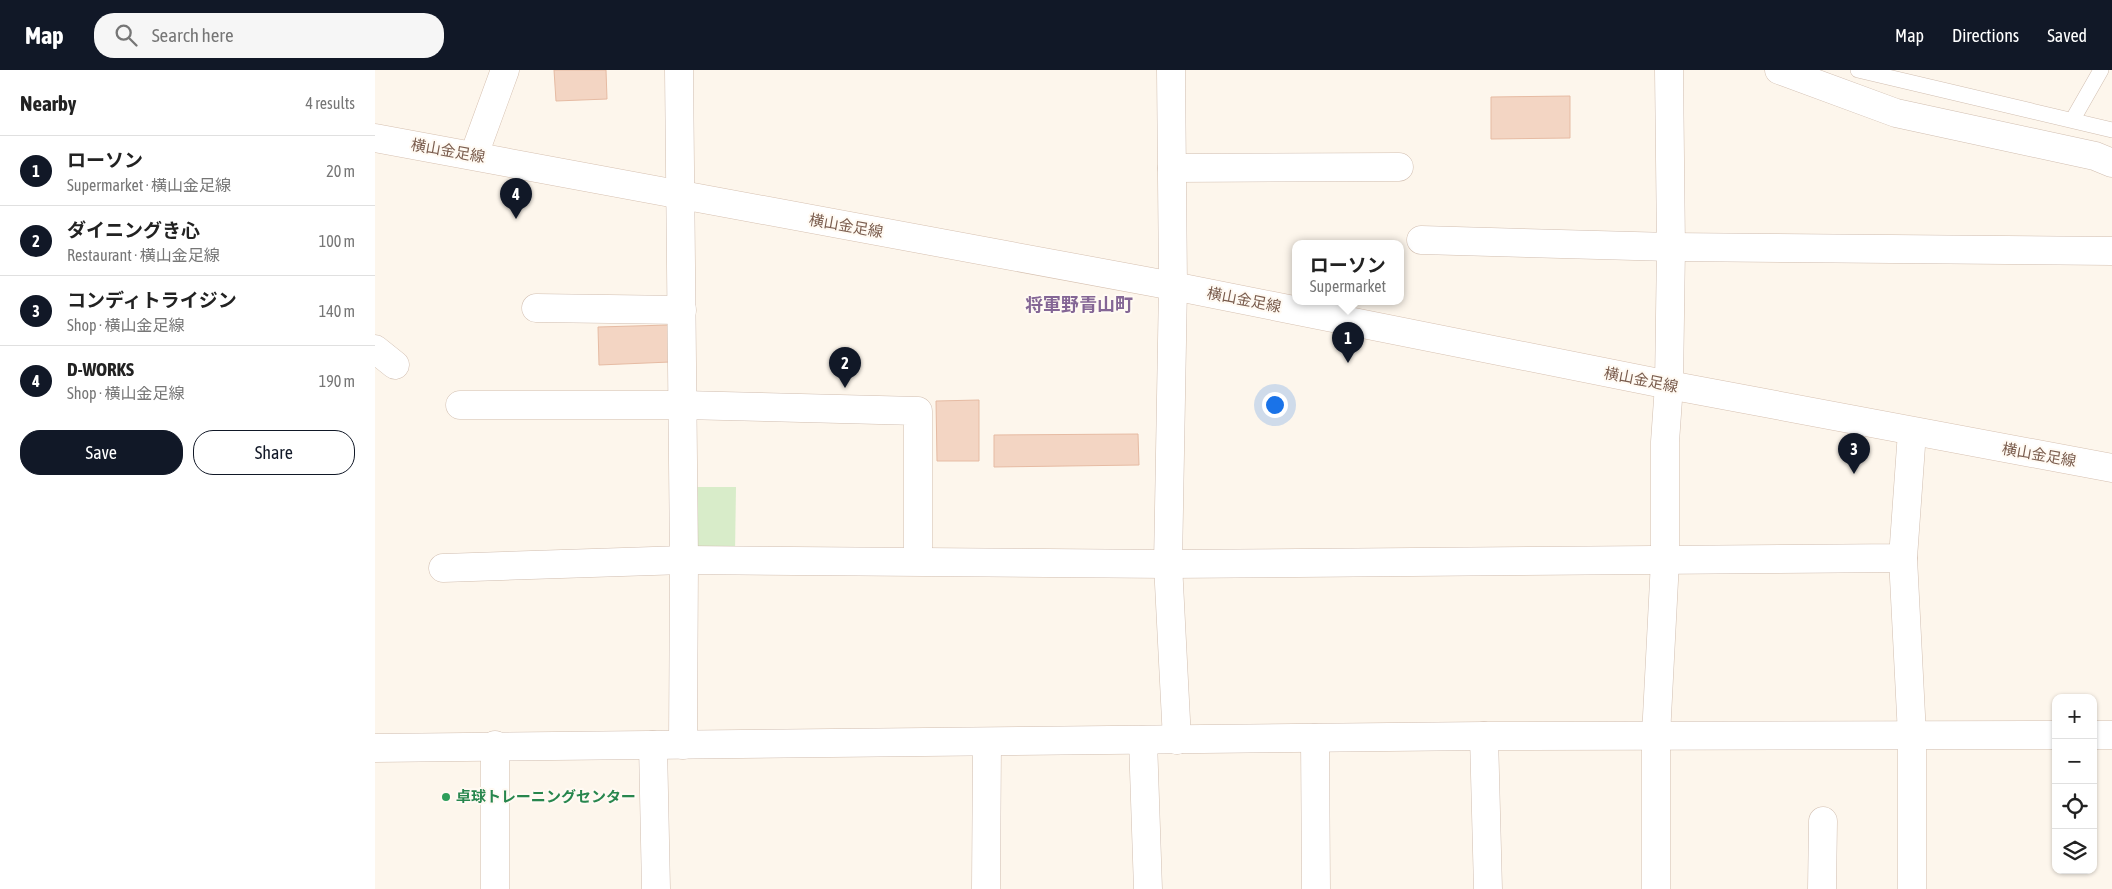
<!DOCTYPE html>
<meta charset="utf-8">
<style>
:root{--surface:#fff;--page:#f6f6f6;--text:#222;--muted:#767676;--line:#e0e0e0;--accent:#111827}
body{margin:0;font-family:"Asap Condensed","Noto Sans JP",sans-serif;background:var(--page);color:var(--text)}
.controls{position:absolute;right:15px;bottom:15px;display:grid;overflow:hidden;border-radius:10px;box-shadow:0 1px 4px #0004}
.controls button{width:45px;height:45px;display:grid;place-items:center;padding:0;border:0;border-bottom:1px solid var(--line);background:var(--surface);color:var(--text);font:25px sans-serif}
.you{position:absolute;left:899px;top:334px;width:18px;height:18px;margin:-12px;border:4px solid #fff;border-radius:50%;background:#1a73e8;box-shadow:0 0 0 8px #1a73e833}
.badge{display:grid;place-items:center;width:32px;height:32px;border-radius:50%;background:var(--accent);color:#fff;font-size:16px;font-weight:700}
.pin{position:absolute;translate:-50% -41px;filter:drop-shadow(0 1px 2px #0008)}
.pin::after{content:'';position:absolute;top:26px;width:18px;height:15px;background:inherit;clip-path:polygon(0 0,100% 0,50% 100%)}
.popup{position:absolute;left:917px;top:170px;width:112px;height:65px;box-sizing:border-box;display:grid;place-content:center;border-radius:10px;background:var(--surface);filter:drop-shadow(0 1px 4px #0005);font-size:16px;white-space:nowrap;color:var(--muted)}
.popup b{font-size:19px;color:var(--text)}
.popup::after{content:'';position:absolute;left:50%;top:100%;margin-left:-10px;border:10px solid transparent;border-top-color:var(--surface)}
.list{margin:0;padding:0;list-style:none}
h2{display:flex;justify-content:space-between;align-items:center;height:65px;margin:0;padding:0 20px;font-size:21px}
h2 small{font-size:16px;font-weight:400;color:var(--muted)}
.list li{display:grid;grid-template-columns:32px 1fr auto;gap:15px;align-items:center;box-sizing:border-box;height:70px;padding:0 20px;border-top:1px solid var(--line)}
.list b{display:block;font-size:19px;white-space:nowrap}
.list p{margin:0;font-size:16px;white-space:nowrap;color:var(--muted)}
.list em{font-size:16px;font-style:normal;color:var(--muted)}
.actions{display:flex;gap:10px;padding:15px 20px}
.actions a{flex:1;padding:11px 0;border:1px solid var(--accent);border-radius:20px;text-align:center;font-size:18px;color:var(--accent)}
.actions .main{background:var(--accent);color:#fff}
.icon{flex:none;width:28px;height:28px;fill:none;stroke:currentColor;stroke-width:2;stroke-linecap:round;stroke-linejoin:round}
.map{position:relative;flex:none;width:1737px;height:819px;overflow:hidden}
header{display:flex;align-items:center;gap:30px;box-sizing:border-box;height:70px;padding:0 25px;background:var(--accent);color:#fff}
header strong{font-size:24px}
nav{display:flex;gap:28px;margin-inline-start:auto;font-size:18px}
.search{width:350px;height:45px;background:var(--page);display:flex;align-items:center;gap:12px;box-sizing:border-box;padding:0 18px;border-radius:20px;color:var(--muted);font-size:19px}
main{display:flex}
aside{flex:1;background:var(--surface)}
.map>svg:first-child{display:block}
.green{fill:#d8ecc9}
.building{fill:#f3d5c3;stroke:#e6bba3}
.lines{fill:none;stroke-linecap:round;stroke-linejoin:round}
.lane-casing{stroke:#d1beb0;stroke-width:16}
.street-casing{stroke:#d1beb0;stroke-width:29}
.secondary-casing{stroke:#d6c0b0;stroke-width:29}
.lane{stroke:#fff;stroke-width:15}
.street{stroke:#fff;stroke-width:28}
.secondary{stroke:#fff;stroke-width:28}
.leisure-dot{fill:#2e9e5b;stroke:#fffaf3;stroke-width:2}
.labels{text-anchor:middle;stroke-width:4;stroke-linejoin:round;paint-order:stroke}
.street-label{font-size:15px;fill:#7a5c4d;stroke:#fffaf3}
.leisure-label{font-size:15px;font-weight:bold;fill:#27864d;stroke:#fffaf3;text-anchor:start}
.quarter-label{font-size:18px;font-weight:bold;fill:#846695;stroke:#fffaf3}
</style>
<header>
<strong>Map</strong>
<div class="search"><svg class="icon" aria-label="search" viewBox="0 0 24 24"><circle cx="10" cy="10" r="6"/><path d="M15 15l6 6"/></svg>Search here</div>
<nav><a>Map</a><a>Directions</a><a>Saved</a></nav>
</header>
<main>
<aside>
<h2>Nearby<small>4 results</small></h2>
<ul class="list">
<li><span class="badge">1</span><div><b>ローソン</b><p>Supermarket · 横山金足線</p></div><em>20 m</em></li>
<li><span class="badge">2</span><div><b>ダイニングき心</b><p>Restaurant · 横山金足線</p></div><em>100 m</em></li>
<li><span class="badge">3</span><div><b>コンディトライジン</b><p>Shop · 横山金足線</p></div><em>140 m</em></li>
<li><span class="badge">4</span><div><b>D-WORKS</b><p>Shop · 横山金足線</p></div><em>190 m</em></li>
</ul>
<div class="actions"><a class="main">Save</a><a>Share</a></div>
</aside>
<div class="map">
<svg width="1737" height="819" viewBox="0 0 1737 819">
<rect width="100%" height="100%" fill="#fdf6ec"/>
<polygon class="green" points="316,417 361,417 360,483 328,483 315,469"/>
<g class="building">
<polygon points="179,0 231,0 232,29 181,31"/>
<polygon points="1195,26 1195,68 1116,69 1116,27"/>
<polygon points="294,255 295,292 224,295 223,257"/>
<polygon points="604,330 604,391 562,391 561,331"/>
<polygon points="763,364 764,395 619,397 619,365"/>
</g>
<g class="lines">
<g class="lane-casing">
<g id="lane">
<polyline points="1483,0 1737,60"/>
<polyline points="1698,49 1726,0"/>
</g>
</g>
<g class="street-casing">
<g id="street">
<polyline points="304,0 309,490 308,675"/>
<polyline points="796,0 798,216 793,494 802,670"/>
<polyline points="1404,0 1521,43 1720,86 1737,93"/>
<polyline points="797,98 1024,97"/>
<polyline points="1046,170 1296,177 1737,181"/>
<polyline points="161,238 307,240"/>
<polyline points="0,279 20,295"/>
<polyline points="85,335 308,335 543,341 543,491"/>
<polyline points="1528,488 1537,665 1537,819"/>
<polyline points="68,498 309,490 793,494 1528,488 1537,362"/>
<polyline points="1718,665 1737,665"/>
<polyline points="1109,666 1113,819"/>
<polyline points="940,668 941,819"/>
<polyline points="768,670 773,819"/>
<polyline points="120,675 120,819"/>
<polyline points="278,675 281,819"/>
<polyline points="0,678 1109,666 1681,665"/>
<polyline points="611,819 612,672"/>
<polyline points="1281,819 1281,666 1290,491 1290,372 1294,315 1296,177 1294,0"/>
<polyline points="1447,819 1448,751"/>
</g>
</g>
<g class="secondary-casing">
<g id="secondary">
<polyline points="0,68 798,216 1294,315 1737,398"/>
<polyline points="99,85 130,0"/>
</g>
</g>
<use href="#lane" class="lane"/>
<use href="#street" class="street"/>
<use href="#secondary" class="secondary"/>
</g>
<circle class="leisure-dot" cx="71" cy="727" r="5"/>
<g class="labels">
<g class="street-label">
<text transform="translate(73 81) rotate(10)" y="5">横山金足線</text>
<text transform="translate(471 156) rotate(10)" y="5">横山金足線</text>
<text transform="translate(869 230) rotate(11)" y="5">横山金足線</text>
<text transform="translate(1266 310) rotate(11)" y="5">横山金足線</text>
<text transform="translate(1664 385) rotate(10)" y="5">横山金足線</text>
</g>
<g class="leisure-label">
<text x="81" y="732">卓球トレーニングセンター</text>
</g>
<g class="quarter-label">
<text x="704" y="241">将軍野青山町</text>
</g>
</g>
</svg>
<div class="controls">
<button>+</button>
<button>−</button>
<button><svg class="icon" aria-label="locate" viewBox="0 0 24 24"><circle cx="12" cy="12" r="6"/><path d="M12 2v4M12 18v4M2 12h4M18 12h4"/></svg></button>
<button><svg class="icon" aria-label="layers" viewBox="0 0 24 24"><path d="M12 4l9 5-9 5-9-5zM3 14l9 5 9-5"/></svg></button>
</div>
<div class="you"></div>
<div class="pin badge" style="left:973px;top:293px">1</div>
<div class="popup"><b>ローソン</b>Supermarket</div>
<div class="pin badge" style="left:470px;top:318px">2</div>
<div class="pin badge" style="left:1479px;top:404px">3</div>
<div class="pin badge" style="left:141px;top:149px">4</div>
</div>
</main>
